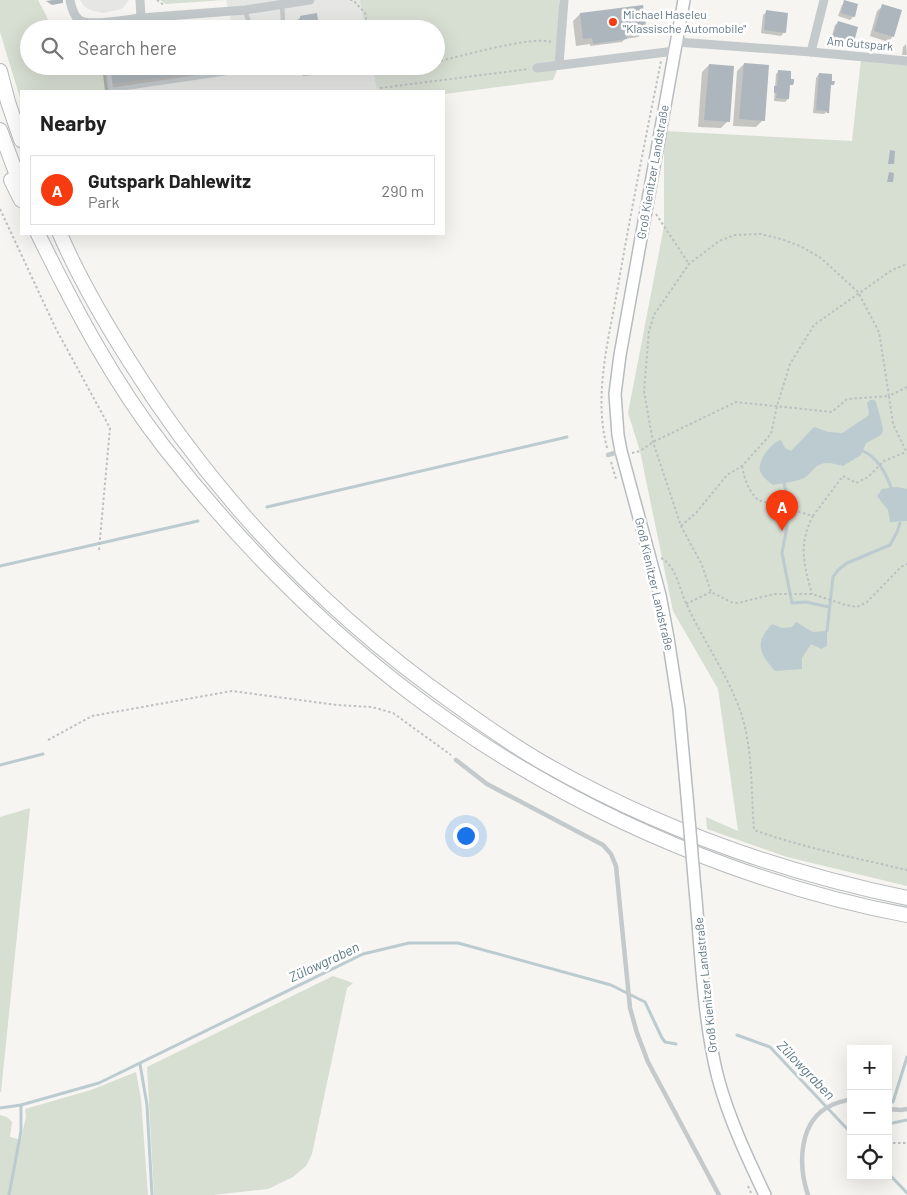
<!DOCTYPE html>
<meta charset="utf-8">
<style>
:root{--surface:#fff;--page:#f2f2f2;--text:#222;--muted:#767676;--line:#e0e0e0;--accent:#f63b11}
body{margin:0;font-family:Barlow,sans-serif;background:var(--page);color:var(--text)}
.controls{position:absolute;right:15px;bottom:15px;display:grid;overflow:hidden;border-radius:0px;box-shadow:0 5px 20px #0002}
.controls button{width:45px;height:45px;display:grid;place-items:center;padding:0;border:0;border-bottom:1px solid var(--line);background:var(--surface);color:var(--text);font:25px sans-serif}
.you{position:absolute;left:465px;top:835px;width:18px;height:18px;margin:-12px;border:4px solid #fff;border-radius:50%;background:#1a73e8;box-shadow:0 0 0 8px #1a73e833}
.badge{display:grid;place-items:center;width:32px;height:32px;border-radius:50%;background:var(--accent);color:#fff;font-size:16px;font-weight:700}
.pin{position:absolute;translate:-50% -41px;filter:drop-shadow(0 1px 2px #0008)}
.pin::after{content:'';position:absolute;top:26px;width:18px;height:15px;background:inherit;clip-path:polygon(0 0,100% 0,50% 100%)}
.list{margin:0;padding:0;list-style:none}
h2{display:flex;justify-content:space-between;align-items:center;height:65px;margin:0;padding:0 20px;font-size:21px}
h2 small{font-size:16px;font-weight:400;color:var(--muted)}
.list li{display:grid;grid-template-columns:32px 1fr auto;gap:15px;align-items:center;box-sizing:border-box;height:70px;margin:0 10px 10px;padding:0 10px;border:1px solid var(--line);border-radius:0px}
.list b{display:block;font-size:19px;white-space:nowrap}
.list p{margin:0;font-size:16px;white-space:nowrap;color:var(--muted)}
.list em{font-size:16px;font-style:normal;color:var(--muted)}
.icon{flex:none;width:28px;height:28px;fill:none;stroke:currentColor;stroke-width:2;stroke-linecap:round;stroke-linejoin:round}
.map{position:relative;flex:none;width:907px;height:1195px;overflow:hidden}
.search{position:absolute;background:var(--surface);box-shadow:0 5px 20px #0002;left:20px;top:20px;width:425px;height:55px;display:flex;align-items:center;gap:12px;box-sizing:border-box;padding:0 18px;border-radius:28px;color:var(--muted);font-size:19px}
.panel{position:absolute;background:var(--surface);box-shadow:0 5px 20px #0002;left:20px;top:90px;width:425px;height:145px;border-radius:0px}
.map>svg:first-child{display:block}
.built{fill:#e6e7e5}
.green{fill:#d7ded2}
.water{fill:#bccbcf}
.shadow{fill:#0003}
.lines{fill:none;stroke-linecap:round;stroke-linejoin:round}
.stream{stroke:#bccbcf;stroke-width:3}
.building{fill:#adb6bc}
.secondary-casing{stroke:#b6bcc0;stroke-width:14}
.trunk-casing{stroke:#b6babd;stroke-width:16}
.path{stroke:#bdc0c2;stroke-width:2;stroke-dasharray:2.5 2.5;stroke-linecap:butt}
.service{stroke:#c4c9cc;stroke-width:4.5}
.minor{stroke:#c4c9cc;stroke-width:9}
.secondary{stroke:#fff;stroke-width:11}
.trunk{stroke:#fff;stroke-width:14}
.secondary-bridge-casing{stroke:#b6bcc0;stroke-width:14;stroke-linecap:butt}
.secondary-bridge{stroke:#fff;stroke-width:11}
.poi-dot{fill:#f63b11;stroke:#fff;stroke-width:2}
.labels{text-anchor:middle;stroke-width:5;stroke-linejoin:round;paint-order:stroke}
.poi-label{font-size:12px;fill:#617786;stroke:#fff;text-anchor:start}
.street-label{font-size:12px;fill:#617786;stroke:#fff}
.water-label{font-size:14px;font-style:italic;fill:#5c7b83;stroke:#fff}
</style>
<div class="map">
<svg width="907" height="1195" viewBox="0 0 907 1195">
<rect width="100%" height="100%" fill="#f6f5f1"/>
<g class="built">
<polygon points="80,0 129,0 122,9 103,13 90,10 84,6"/>
<polygon points="226,0 360,0 365,29 143,29 231,21"/>
<polygon points="104,66 372,66 377,91 108,91"/>
</g>
<g class="green">
<polygon points="0,0 38,0 50,23 60,29 29,29 29,66 104,66 108,91 21,91 21,101 0,32"/>
<polygon points="160,0 225,0 166,4"/>
<polygon points="360,0 559,0 559,65 553,80 444,94 444,91 377,91 372,66 436,66 436,29 365,29"/>
<polygon points="861,59 907,63 907,886 787,857 707,829 706,817 738,831 718,689 673,611 640,451 628,413 664,226 664,131 852,141"/>
<polygon points="30,808 1,1092 0,1092 0,817"/>
<polygon points="333,976 353,983 347,988 312,1154 306,1166 293,1177 268,1189 213,1195 154,1195 147,1067"/>
<polygon points="136,1072 141,1099 148,1195 0,1195 0,1115 7,1117 12,1122 10,1137 21,1140 26,1116 25,1109 91,1090"/>
</g>
<g class="water">
<path d="M870,400H874L876,402L882,424L883,430L881,435L866,443L861,455L843,466C831,463 822,460 813,470C810,473 808,476 804,478C795,482 783,483 773,485C768,481 761,476 760,470C757,461 772,442 781,440L785,448L791,451L814,427L828,432L842,433L868,416L869,413L867,403Z"/>
<polygon points="896,487 907,489 907,521 890,522 888,510 877,496 882,489"/>
<path d="M796,622L813,632L827,631V646L821,649L811,644L802,658V669L775,671C759,652 754,644 772,624L782,628L792,627Z"/>
</g>
<g class="shadow">
<polygon points="845,2 854,16 850,20 838,16 842,5"/>
<polygon points="883,6 893,36 888,42 870,36 877,11"/>
<polygon points="767,12 784,32 781,36 761,33 763,15"/>
<polygon points="580,14 646,30 638,37 625,39 622,42 590,46 590,44 576,46 573,21"/>
<polygon points="301,17 318,29 296,29 295,22"/>
<polygon points="839,22 852,42 849,45 831,39 835,25"/>
<polygon points="906,44 907,55 902,55 903,47"/>
<polygon points="744,64 763,120 756,127 733,126 737,71"/>
<polygon points="709,65 728,121 721,128 698,127 702,72"/>
<polygon points="102,66 234,66 234,67 227,74 105,91"/>
<polygon points="240,66 260,66 241,69"/>
<polygon points="301,66 323,66 323,69 318,74 303,76"/>
<polygon points="779,71 788,99 785,102 774,101 776,74"/>
<polygon points="819,74 828,111 824,114 813,113 816,78"/>
</g>
<g class="lines">
<g class="stream">
<path d="M863,451C878,458 885,472 891,487"/>
<polyline points="784,483 788,499 787,527 782,553 792,603 806,602 829,607"/>
<polyline points="267,507 567,437"/>
<polyline points="0,566 198,521"/>
<polyline points="827,631 833,577 838,570 847,563 890,545 897,532 900,523"/>
<polyline points="0,765 43,754"/>
<polyline points="737,1035 770,1047 851,1133"/>
<polyline points="140,1064 147,1105 152,1195"/>
<polyline points="893,1102 907,1057"/>
<polyline points="0,1108 21,1105 99,1083 363,954 409,943 458,943 611,985 645,1002 662,1038 665,1042 676,1044"/>
<polyline points="888,1124 907,1120"/>
<polyline points="888,1173 907,1193"/>
<polyline points="9,1195 21,1131 21,1105"/>
</g>
</g>
<g class="building">
<polygon points="53,0 63,0 63,3 52,5 46,1"/>
<polygon points="844,0 858,4 855,17 841,13"/>
<polygon points="882,4 902,10 894,37 874,31"/>
<polygon points="643,5 647,31 626,33 627,39 593,44 592,38 583,39 580,13"/>
<polygon points="766,10 788,13 786,33 764,30"/>
<polygon points="317,13 319,29 302,29 300,16"/>
<polygon points="838,21 858,27 854,42 833,36"/>
<polygon points="744,63 769,65 765,121 739,119"/>
<polygon points="709,64 734,66 730,122 704,120"/>
<polygon points="109,66 236,66 236,67 112,84"/>
<polygon points="307,66 324,66 324,70 307,71"/>
<polygon points="778,70 791,71 791,79 794,79 794,82 793,85 790,85 789,99 776,98 777,93 774,93 774,86 777,86"/>
<polygon points="819,73 832,74 832,81 835,81 834,85 831,85 829,113 827,113 827,111 816,110"/>
<polygon points="890,150 895,151 894,164 888,164"/>
<polygon points="889,172 894,173 893,182 887,182"/>
</g>
<g class="lines">
<g class="secondary-casing">
<g id="secondary">
<polyline points="684,0 620,355 615,394 618,435 621,451 660,595 668,638 679,709 687,796"/>
<path d="M695,889C701,950 703,1020 718,1078C729,1119 747,1157 765,1195"/>
</g>
</g>
<g class="trunk-casing">
<g id="trunk">
<polyline points="0,71 8,102 21,140"/>
<polyline points="0,130 21,186"/>
<polyline points="11,180 21,200"/>
<path d="M38,234C74,307 113,382 164,447C315,640 497,782 729,866C787,887 847,904 907,915"/>
<path d="M60,234C79,278 104,321 130,362C215,498 325,613 456,705C485,726 514,746 545,764C657,828 781,872 907,898"/>
</g>
</g>
<g class="path">
<polyline points="157,0 165,6"/>
<polyline points="350,0 353,0 365,13 368,29"/>
<path d="M436,62C458,57 534,35 551,42"/>
<polyline points="380,88 529,69"/>
<polyline points="0,209 56,329 110,428 99,550"/>
<polyline points="656,214 689,264"/>
<polyline points="907,387 889,396 879,332 858,292 821,258 800,246 781,239 761,234 735,235 719,241 689,264 654,315 649,331 644,391 653,442 681,526 702,565 711,592 731,602 738,603 774,594 812,594 846,605 857,607 867,602 901,567 907,564"/>
<path d="M607,448C593,394 609,339 618,286C631,211 646,136 661,61"/>
<polyline points="632,453 640,451 653,442 736,402 832,412 847,399 889,396 893,424 907,453"/>
<polyline points="611,462 616,479"/>
<path d="M742,466C745,480 747,489 758,500L813,516C798,544 804,565 812,594"/>
<polyline points="813,516 843,476 856,483 868,477 884,461 906,452"/>
<polyline points="681,526 696,513 727,475 742,466 771,434 777,406 790,364 814,325 892,270 907,264"/>
<path d="M661,558C676,566 679,588 686,603C703,641 729,676 742,716C753,752 751,793 754,830C804,848 856,858 907,870"/>
<polyline points="686,604 711,592"/>
<polyline points="48,740 92,716 232,691 337,705 372,707 393,713 451,755"/>
<polyline points="888,1143 907,1143"/>
<polyline points="748,1186 752,1195"/>
</g>
<g class="service">
<path d="M245,10C250,26 249,30 267,27C273,26 278,26 283,22L282,4"/>
<polyline points="173,16 175,29"/>
<polyline points="108,66 111,90 240,71 240,66"/>
<polyline points="608,455 621,451"/>
<polyline points="456,760 487,784 603,845 611,854 616,866 630,1008 637,1033 648,1062 719,1195"/>
<polyline points="888,1109 901,1110 907,1109"/>
<path d="M808,1195C798,1165 798,1120 832,1105C838,1102 845,1101 851,1099"/>
</g>
<g class="minor">
<path d="M70,0C71,5 74,15 78,19C88,28 128,19 141,18L140,0"/>
<polyline points="824,0 811,52 907,61"/>
<polyline points="141,18 245,10 310,0"/>
<polyline points="677,42 811,52"/>
<polyline points="559,65 564,0"/>
<polyline points="537,68 675,51"/>
</g>
<use href="#secondary" class="secondary"/>
<use href="#trunk" class="trunk"/>
<g class="secondary-bridge-casing">
<polyline id="secondary-bridge" points="687,796 695,889"/>
</g>
<use href="#secondary-bridge" class="secondary-bridge"/>
</g>
<circle class="poi-dot" cx="613" cy="22" r="5"/>
<g class="labels">
<g class="poi-label">
<text x="623" y="19">Michael Haseleu<tspan x="623" dy="14">"Klassische Automobile"</tspan></text>
</g>
<g class="street-label">
<text transform="translate(860 44) rotate(5)" y="4">Am Gutspark</text>
<text transform="translate(653 172) rotate(-80)" y="4">Groß Kienitzer Landstraße</text>
<text transform="translate(654 584) rotate(77)" y="4">Groß Kienitzer Landstraße</text>
<text transform="translate(706 985) rotate(-96)" y="4">Groß Kienitzer Landstraße</text>
</g>
<g class="water-label">
<text transform="translate(324 962) rotate(-25)" y="5">Zülowgraben</text>
<text transform="translate(806 1070) rotate(46)" y="5">Zülowgraben</text>
</g>
</g>
</svg>
<div class="controls">
<button>+</button>
<button>−</button>
<button><svg class="icon" aria-label="locate" viewBox="0 0 24 24"><circle cx="12" cy="12" r="6"/><path d="M12 2v4M12 18v4M2 12h4M18 12h4"/></svg></button>
</div>
<div class="you"></div>
<div class="pin badge" style="left:782px;top:531px">A</div>
<div class="search"><svg class="icon" aria-label="search" viewBox="0 0 24 24"><circle cx="10" cy="10" r="6"/><path d="M15 15l6 6"/></svg>Search here</div>
<section class="panel">
<h2>Nearby<small></small></h2>
<ul class="list">
<li><span class="badge">A</span><div><b>Gutspark Dahlewitz</b><p>Park</p></div><em>290 m</em></li>
</ul>
</section>
</div>
